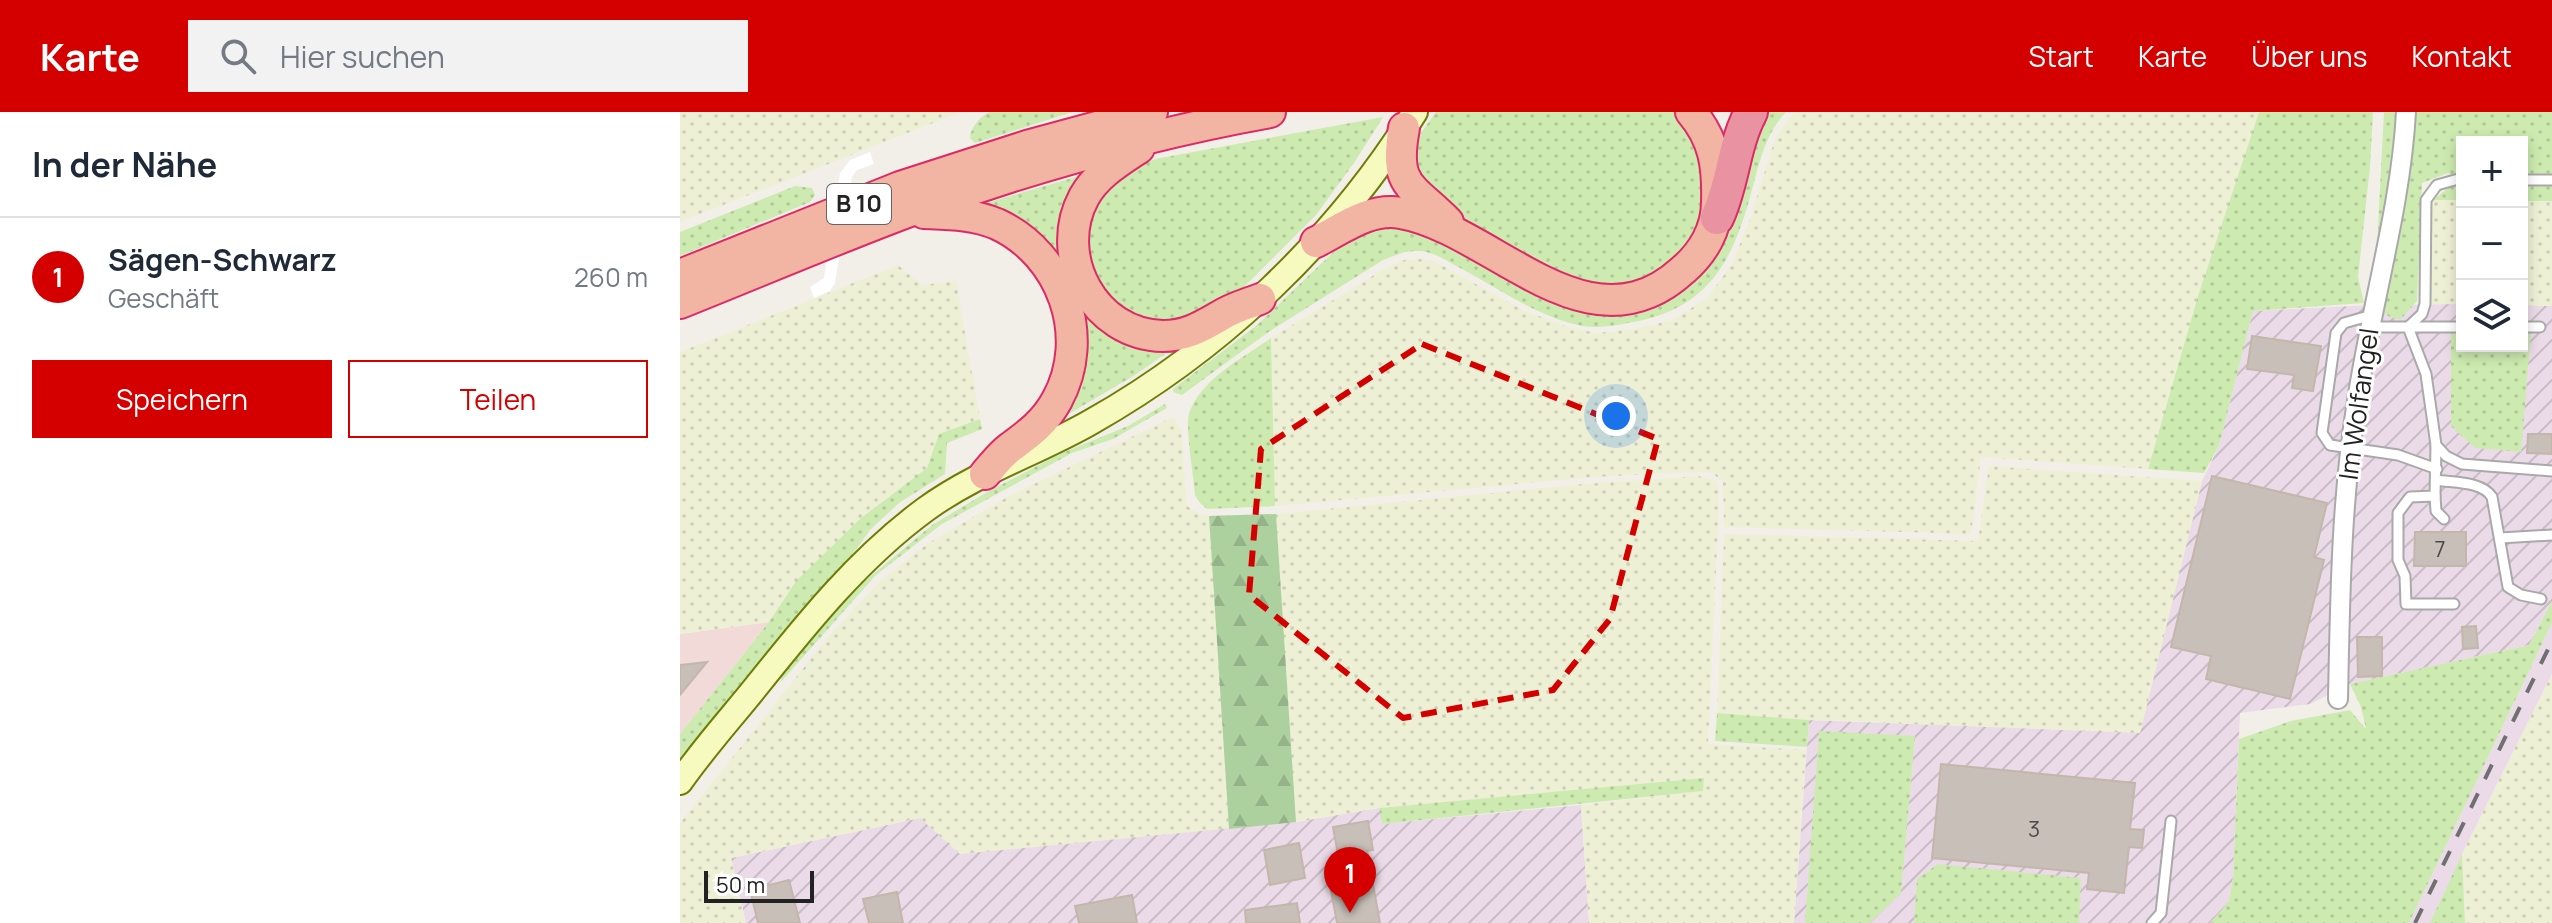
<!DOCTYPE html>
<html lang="de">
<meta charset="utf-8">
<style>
:root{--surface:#fff;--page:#f2f2f3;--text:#1f2937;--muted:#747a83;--line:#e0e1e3;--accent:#d40000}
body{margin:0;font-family:Manrope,sans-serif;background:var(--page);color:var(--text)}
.controls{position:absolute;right:24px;top:24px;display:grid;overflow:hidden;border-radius:0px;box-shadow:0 4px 12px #0003}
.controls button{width:72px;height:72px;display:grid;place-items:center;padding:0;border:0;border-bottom:2px solid var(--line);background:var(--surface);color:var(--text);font:40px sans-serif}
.scale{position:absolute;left:24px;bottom:20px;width:110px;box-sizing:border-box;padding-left:8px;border:4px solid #222;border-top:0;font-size:22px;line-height:28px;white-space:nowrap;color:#222;-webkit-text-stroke:6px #fff;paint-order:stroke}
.you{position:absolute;left:936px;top:304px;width:28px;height:28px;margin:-20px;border:6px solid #fff;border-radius:50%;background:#1a73e8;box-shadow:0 0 0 12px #1a73e833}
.badge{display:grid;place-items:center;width:52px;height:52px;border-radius:50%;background:var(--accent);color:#fff;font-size:26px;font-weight:700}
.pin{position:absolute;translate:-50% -66px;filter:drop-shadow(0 2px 4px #0008)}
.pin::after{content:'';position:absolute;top:42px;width:28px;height:24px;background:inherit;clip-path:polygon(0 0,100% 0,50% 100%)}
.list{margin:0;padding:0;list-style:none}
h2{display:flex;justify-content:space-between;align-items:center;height:104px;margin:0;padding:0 32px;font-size:34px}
h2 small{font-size:26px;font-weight:400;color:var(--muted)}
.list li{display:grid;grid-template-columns:52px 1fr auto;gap:24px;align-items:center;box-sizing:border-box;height:120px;padding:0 32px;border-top:2px solid var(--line)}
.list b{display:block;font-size:30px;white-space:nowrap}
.list p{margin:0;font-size:26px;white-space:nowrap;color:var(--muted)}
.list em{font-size:26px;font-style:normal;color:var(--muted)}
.actions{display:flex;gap:16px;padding:24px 32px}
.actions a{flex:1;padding:18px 0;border:2px solid var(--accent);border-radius:0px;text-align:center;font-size:28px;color:var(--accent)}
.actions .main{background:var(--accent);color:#fff}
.icon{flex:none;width:44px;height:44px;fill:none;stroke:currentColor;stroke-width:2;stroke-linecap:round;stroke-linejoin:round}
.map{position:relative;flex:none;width:1872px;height:811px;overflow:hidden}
header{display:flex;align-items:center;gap:48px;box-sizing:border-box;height:112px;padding:0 40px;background:var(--accent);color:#fff}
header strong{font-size:38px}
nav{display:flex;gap:44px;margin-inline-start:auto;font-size:28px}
.search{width:560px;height:72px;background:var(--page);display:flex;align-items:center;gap:20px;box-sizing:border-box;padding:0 28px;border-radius:0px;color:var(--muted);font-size:30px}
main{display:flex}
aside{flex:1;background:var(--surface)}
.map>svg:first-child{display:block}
.commercial{fill:#f2dad9}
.industrial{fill:url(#industrial-furrows)}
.railway{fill:#ebdbe8}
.farmland{fill:url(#farmland-dots)}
.grass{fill:url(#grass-dots)}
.forest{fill:url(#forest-firs)}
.pier{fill:#fff}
.building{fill:#c7bfb8;stroke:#c4b6ab;stroke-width:2}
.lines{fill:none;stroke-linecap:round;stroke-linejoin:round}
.service-casing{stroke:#a9a9a9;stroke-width:13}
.minor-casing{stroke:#a9a9a9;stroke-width:22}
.secondary-casing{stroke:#707d05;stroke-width:28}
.trunk-casing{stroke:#dc2a67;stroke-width:34}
.motorway-casing{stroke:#dc2a67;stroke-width:36}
.service{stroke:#fff;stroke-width:9}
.minor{stroke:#fff;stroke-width:18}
.secondary{stroke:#f7fabf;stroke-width:24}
.trunk{stroke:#f2b4a3;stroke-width:30}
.motorway{stroke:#e892a2;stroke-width:32}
.rail{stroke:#707070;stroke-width:4;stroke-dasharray:16 16;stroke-linecap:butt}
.marked{fill:none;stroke:#d40000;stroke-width:6;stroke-dasharray:16 10;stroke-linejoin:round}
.labels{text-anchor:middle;stroke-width:6;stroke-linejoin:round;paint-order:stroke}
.number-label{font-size:22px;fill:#4b4948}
.shield{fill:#fff;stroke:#646464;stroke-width:2}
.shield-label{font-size:24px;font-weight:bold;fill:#222}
.street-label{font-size:26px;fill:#222;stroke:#fff}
</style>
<header>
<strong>Karte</strong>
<div class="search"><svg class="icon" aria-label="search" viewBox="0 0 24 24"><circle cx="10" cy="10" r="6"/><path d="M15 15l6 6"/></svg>Hier suchen</div>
<nav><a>Start</a><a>Karte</a><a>Über uns</a><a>Kontakt</a></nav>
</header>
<main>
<aside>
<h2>In der Nähe<small></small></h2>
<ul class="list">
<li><span class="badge">1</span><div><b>Sägen-Schwarz</b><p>Geschäft</p></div><em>260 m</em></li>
</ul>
<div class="actions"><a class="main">Speichern</a><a>Teilen</a></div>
</aside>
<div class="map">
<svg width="1872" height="811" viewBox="0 0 1872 811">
<defs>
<pattern id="industrial-furrows" width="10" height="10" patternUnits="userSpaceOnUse" patternTransform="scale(2)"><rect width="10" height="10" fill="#ebdbe8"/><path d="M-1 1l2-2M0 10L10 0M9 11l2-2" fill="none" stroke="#c9bcc7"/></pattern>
<pattern id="farmland-dots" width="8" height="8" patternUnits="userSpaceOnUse" patternTransform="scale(2)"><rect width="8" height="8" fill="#eef0d5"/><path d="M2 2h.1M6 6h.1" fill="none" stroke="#ccceb7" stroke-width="1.8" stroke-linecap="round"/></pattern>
<pattern id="grass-dots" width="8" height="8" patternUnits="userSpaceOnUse" patternTransform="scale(2)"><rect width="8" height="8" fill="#cdebb0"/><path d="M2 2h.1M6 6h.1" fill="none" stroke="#b0c997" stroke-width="1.8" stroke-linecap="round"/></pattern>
<pattern id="forest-firs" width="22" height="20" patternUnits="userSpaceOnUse" patternTransform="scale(2)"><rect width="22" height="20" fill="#add19e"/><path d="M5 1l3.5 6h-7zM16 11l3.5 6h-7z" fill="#95b388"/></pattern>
</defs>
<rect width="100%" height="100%" fill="#f2efe9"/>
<polygon class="commercial" points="89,510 0,622 0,522"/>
<g class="industrial">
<polygon points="1782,192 1782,234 1842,234 1842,193 1872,194 1872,489 1849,533 1670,572 1630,592 1560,601 1553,766 1548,791 1530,811 1114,811 1129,608 1460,620 1522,369 1539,334 1573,199 1694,193"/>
<polygon points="901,693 909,811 66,811 51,746 240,706 616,710 699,696 702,712"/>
</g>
<polygon class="railway" points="1872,511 1872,562 1750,811 1729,811"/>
<g class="farmland">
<polygon points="0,0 281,0 0,110"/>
<polygon points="1114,0 1579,0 1518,184 1468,357 1301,345 1291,422 1044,415 1043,370 1032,361 1014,360 914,365 595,394 591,226 704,157 724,148 739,147 754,149 843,198 891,216 917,221 953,217 993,208 1028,185 1052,152 1070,107 1095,27"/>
<polygon points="1746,88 1782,88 1782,192 1745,192"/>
<polygon points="1842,89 1872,89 1872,194 1842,193"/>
<polygon points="218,153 242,173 276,169 300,307 259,322 247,356 181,406 116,469 89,510 0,522 0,240"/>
<polygon points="493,305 501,317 507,394 519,402 529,404 596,402 904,372 1018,364 1035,368 1039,375 1038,416 1028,632 1126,638 1114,811 909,811 901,693 1023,679 1024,666 699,696 616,710 280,742 240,706 51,746 66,811 0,811 0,711 153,519 199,470 247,432 329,384"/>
<polygon points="1309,354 1522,369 1460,621 1129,608 1037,601 1044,422 1298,429"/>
<polygon points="1872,562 1872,811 1785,811 1782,742"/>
</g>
<g class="grass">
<path d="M309,0H393L295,31L290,26C290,16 300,5 309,0Z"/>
<polygon points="756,0 1001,0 1014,15 1029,99 995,152 947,176 891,172 803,121 737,70 733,32"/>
<path d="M1080,0H1106C1083,24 1078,58 1069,89C1051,150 1029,192 963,208C948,211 931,215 915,215C871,214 820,177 782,157C768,150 754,139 738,139C725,138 714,144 703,148L587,221L502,283L493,280V277L577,213L665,129L684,116L723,110L847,176L993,182Z"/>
<polygon points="1579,0 1693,0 1690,55 1678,165 1684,191 1573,199 1539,334 1524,361 1468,357 1518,184"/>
<polygon points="1704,0 1872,0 1872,89 1842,89 1842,30 1782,30 1782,88 1753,88 1781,66 1768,61 1742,71 1737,189 1721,207 1711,206 1694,193"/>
<polygon points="703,5 674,51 636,103 561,178 522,208 468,214 410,172 403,108 437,63 475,47"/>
<polygon points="406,62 396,175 501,231 455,263 375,310 396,202 296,94"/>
<polygon points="115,74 132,76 135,83 130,90 0,144 0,120"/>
<polygon points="1771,219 1782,219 1782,234 1842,234 1842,220 1851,220 1841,340 1795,336 1771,314"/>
<path d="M591,226L595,394L527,397L520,391L515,383C514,365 505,316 509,302C520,267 563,246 591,226Z"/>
<polygon points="485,292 487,296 433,327 392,341 262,412 196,463 100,571 103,561 153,500 179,474 252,413 309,379 382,341 448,314"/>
<polygon points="300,307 302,317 267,331 265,362 219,391 190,418 163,456 109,513 0,650 0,622 89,510 116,469 181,406 247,356 259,322"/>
<polygon points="1872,489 1872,511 1729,811 1530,811 1548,791 1553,766 1559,627 1611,609 1670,598 1686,617 1681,595 1670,572 1849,533"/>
<polygon points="1037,601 1129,608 1127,635 1035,629"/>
<polygon points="1139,619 1235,624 1221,781 1190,811 1125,811"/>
<polygon points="1024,666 1023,679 702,712 699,696"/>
<polygon points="1782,742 1785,811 1750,811"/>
<polygon points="1258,752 1401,766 1399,811 1234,811 1237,767"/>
</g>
<polygon class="forest" points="596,402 616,710 549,717 529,404"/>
<polygon class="pier" points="190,40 194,52 177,58 172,65 155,171 150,179 134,186 130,175 144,166 160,61 170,48"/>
<g class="building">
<polygon points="1572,224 1641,234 1633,279 1612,276 1614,263 1567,257"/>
<polygon points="1848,322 1872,322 1872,342 1847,341"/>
<polygon points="1532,364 1647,391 1634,445 1644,448 1610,587 1526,567 1531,544 1491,535"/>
<polygon points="1735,420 1786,420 1786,454 1734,454"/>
<polygon points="1796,514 1798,536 1783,537 1782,515"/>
<polygon points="1677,525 1702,525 1702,564 1678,565"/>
<polygon points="27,550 0,583 0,553"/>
<polygon points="1261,652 1455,671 1450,717 1464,718 1462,736 1449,735 1444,781 1407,777 1409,761 1252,746"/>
<polygon points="688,709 693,738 687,739 700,811 657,811 648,762 661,759 653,715"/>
<polygon points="619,731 625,766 590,773 584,738"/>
<polygon points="109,768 120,811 78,811 70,778"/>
<polygon points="217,780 223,811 189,811 183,787"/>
<polygon points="452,783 457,811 399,811 395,794"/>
<polygon points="617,791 620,811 566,811 565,798"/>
</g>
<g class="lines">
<g class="service-casing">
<g id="service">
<polyline points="1842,68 1872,68"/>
<polyline points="1692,203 1664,211 1656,221 1642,321 1650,333 1718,343 1757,357"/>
<polyline points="1690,215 1728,215 1742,202 1745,192 1746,88 1757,73 1782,66"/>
<polyline points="1782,215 1728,215 1746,262 1756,333 1766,344 1782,352 1872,359"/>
<polyline points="1842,215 1860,215"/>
<polyline points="1756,333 1755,384 1730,385 1718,401 1718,448 1725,464 1726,492 1774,492"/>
<path d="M1756,368C1773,371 1802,369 1812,385L1828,475L1841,483L1861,487"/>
<polyline points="1755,384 1756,399 1764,407"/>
<polyline points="1820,426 1872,423"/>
<polyline points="1472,811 1481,801 1491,709"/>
</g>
</g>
<g class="minor-casing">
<path id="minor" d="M1658,587C1660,488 1661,387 1677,289C1691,194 1721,95 1726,0"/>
</g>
<g class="secondary-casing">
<path id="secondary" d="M0,670C23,637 50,607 75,576C127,511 179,446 246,397C297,360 357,341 411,310C542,236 655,128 735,0"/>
</g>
<g class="trunk-casing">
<g id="trunk">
<path d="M724,16C713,74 731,73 768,110"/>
<path d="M459,36C438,50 416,63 404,85C372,144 414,223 483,224C506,224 521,215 540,204C552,196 567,192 580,187"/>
<path d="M244,101C269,102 294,102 317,112C382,142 412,224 377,288C365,310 350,321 331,335C321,342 313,353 305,362"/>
<path d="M636,130C662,117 690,95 721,101C813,117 908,245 1003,158C1023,141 1037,117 1037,90C1038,55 1035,28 1011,0"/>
<polyline points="0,163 220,75 347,34 472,0"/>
<path d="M0,191C75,161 150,129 227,100C345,57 467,22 590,0"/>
</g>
</g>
<g class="motorway-casing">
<path id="motorway" d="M1037,106C1053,72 1053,34 1071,0"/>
</g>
<use href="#service" class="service"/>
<use href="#minor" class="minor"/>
<use href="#secondary" class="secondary"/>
<use href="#trunk" class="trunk"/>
<use href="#motorway" class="motorway"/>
<polyline class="rail" points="1735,811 1872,529"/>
</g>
<path class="marked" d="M742,232L978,327L930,507L873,578L723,606L569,483L581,337Z"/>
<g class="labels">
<g class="number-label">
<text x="1760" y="445">7</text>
<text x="1354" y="725">3</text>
</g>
<rect class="shield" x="147" y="72" width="64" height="40" rx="6"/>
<g class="shield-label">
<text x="179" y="100">B 10</text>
</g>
<g class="street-label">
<text transform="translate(1679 292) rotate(-82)" y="9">Im Wolfangel</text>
</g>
</g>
</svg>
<div class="controls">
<button>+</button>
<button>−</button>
<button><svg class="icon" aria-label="layers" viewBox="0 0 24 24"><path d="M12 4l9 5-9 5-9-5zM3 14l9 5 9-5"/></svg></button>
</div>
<div class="scale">50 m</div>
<div class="you"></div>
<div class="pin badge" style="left:670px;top:801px">1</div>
</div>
</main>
